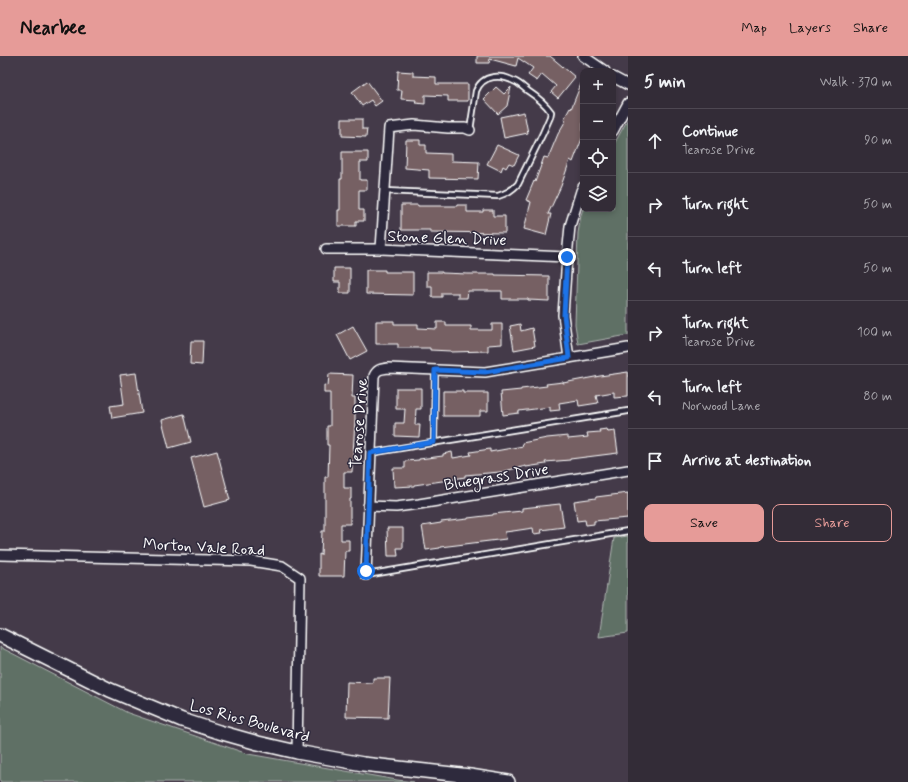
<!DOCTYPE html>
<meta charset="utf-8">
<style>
:root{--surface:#332c37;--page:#3b343f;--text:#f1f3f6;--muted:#a9a7ad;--line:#4e4852;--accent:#e69b98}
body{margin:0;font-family:Mynerve,sans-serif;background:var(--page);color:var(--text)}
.controls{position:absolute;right:12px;top:12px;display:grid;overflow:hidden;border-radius:8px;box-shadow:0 2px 6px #0003}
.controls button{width:36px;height:36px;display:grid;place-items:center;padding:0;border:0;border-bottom:1px solid var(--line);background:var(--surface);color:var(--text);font:20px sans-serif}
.stop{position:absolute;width:12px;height:12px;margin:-9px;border:3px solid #1a73e8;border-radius:50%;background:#fff}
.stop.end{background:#1a73e8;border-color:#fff;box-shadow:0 1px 4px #0008}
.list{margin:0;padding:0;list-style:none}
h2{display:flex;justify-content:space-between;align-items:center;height:52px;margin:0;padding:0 16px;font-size:17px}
h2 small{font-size:13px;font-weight:400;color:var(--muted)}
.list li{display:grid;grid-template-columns:26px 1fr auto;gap:12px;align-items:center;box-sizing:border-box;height:64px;padding:0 16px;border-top:1px solid var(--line)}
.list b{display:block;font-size:15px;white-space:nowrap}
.list p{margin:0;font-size:13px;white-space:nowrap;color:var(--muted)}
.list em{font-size:13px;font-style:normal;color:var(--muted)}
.actions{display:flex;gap:8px;padding:12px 16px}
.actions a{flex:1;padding:9px 0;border:1px solid var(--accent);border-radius:8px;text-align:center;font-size:14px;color:var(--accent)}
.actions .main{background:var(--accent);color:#111}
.icon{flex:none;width:22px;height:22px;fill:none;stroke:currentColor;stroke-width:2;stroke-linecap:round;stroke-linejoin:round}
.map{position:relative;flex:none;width:628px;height:726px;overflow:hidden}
header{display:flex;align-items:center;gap:24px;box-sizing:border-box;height:56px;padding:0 20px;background:var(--accent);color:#111}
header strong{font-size:19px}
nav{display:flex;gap:22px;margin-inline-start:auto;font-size:14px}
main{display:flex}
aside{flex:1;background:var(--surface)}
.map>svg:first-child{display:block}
.green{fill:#5f6f65;stroke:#afb7b2}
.building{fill:#766064;stroke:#fff}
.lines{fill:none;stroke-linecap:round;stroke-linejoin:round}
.lane-casing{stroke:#fff;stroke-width:8}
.street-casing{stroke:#fff;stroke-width:12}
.secondary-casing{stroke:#fff;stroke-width:16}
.lane{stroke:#2f2a3d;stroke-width:4.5}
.street{stroke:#2f2a3d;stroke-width:9}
.secondary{stroke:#2f2a3d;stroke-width:13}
.route{stroke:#1a73e8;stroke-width:5}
.labels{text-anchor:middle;stroke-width:3;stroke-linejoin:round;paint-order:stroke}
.street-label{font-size:16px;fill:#fff;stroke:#2f2a3d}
</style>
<header>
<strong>Nearbee</strong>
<nav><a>Map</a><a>Layers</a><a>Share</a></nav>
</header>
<main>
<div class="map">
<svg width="628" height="726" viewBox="0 0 628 726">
<rect width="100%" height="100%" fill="#443a49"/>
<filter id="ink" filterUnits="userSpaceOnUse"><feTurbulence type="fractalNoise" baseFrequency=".025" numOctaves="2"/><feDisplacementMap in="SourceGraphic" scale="8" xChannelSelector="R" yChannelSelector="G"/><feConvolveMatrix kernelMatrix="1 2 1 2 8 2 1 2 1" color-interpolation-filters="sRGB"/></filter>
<g filter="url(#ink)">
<g class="green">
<polygon points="628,63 628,279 578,288 575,268 578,177 581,159 583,153 613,153 613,90"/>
<polygon points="628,480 628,577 599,581 614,482"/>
<polygon points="0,591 128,657 248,698 397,724 414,726 0,726"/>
</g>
<g class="building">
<polygon points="477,0 550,0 575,21 558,42 551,36 556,30 542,18 537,25 528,19 533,12 518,2 516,10 490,3 489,7 477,7"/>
<polygon points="398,15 413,16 413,20 436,21 436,28 468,28 468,45 448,45 448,40 425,39 425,48 415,47 416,44 401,43 402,34 397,34"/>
<polygon points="583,23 583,80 573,106 570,104 561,130 548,158 551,158 546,179 524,173 531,146 526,144 534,125 535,126 544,101 548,102 558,78 566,64 564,63 570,52 571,53"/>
<polygon points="367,25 382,45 375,50 371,44 362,50 352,36"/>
<polygon points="496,31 504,38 511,31 507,50 498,58 484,43"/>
<polygon points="524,56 528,77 504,82 500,61"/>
<polygon points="342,63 362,63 362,73 367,73 366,81 342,80"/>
<polygon points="406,84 420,84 420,89 426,89 426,97 451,98 451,105 479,106 478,123 429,122 429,114 405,112"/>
<polygon points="497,89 519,99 514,109 509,107 506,112 503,110 501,115 487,108"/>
<polygon points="342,96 368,96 368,106 360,106 360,124 367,124 367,134 359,134 359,154 364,154 364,165 356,165 356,170 338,170 338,154 340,154 340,123 342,123"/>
<polygon points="401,149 418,149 418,150 457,150 457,149 467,149 467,156 483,156 483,154 493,154 493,160 505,160 505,177 430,176 430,174 401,174"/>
<polygon points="334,212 350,212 350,237 340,237 340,226 334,226"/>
<polygon points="366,214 385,214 385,216 413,216 413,239 366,238"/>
<polygon points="427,216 442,216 442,217 468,218 495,218 495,219 549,220 549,245 528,244 528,243 502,243 502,235 468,235 467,242 458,242 458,237 442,237 442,241 432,241 432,230 427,230"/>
<polygon points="376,265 394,265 394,268 418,268 418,272 437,273 437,266 446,266 446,270 471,270 471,274 492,274 492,268 502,268 502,288 488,289 488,295 451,296 451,295 430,294 430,292 398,292 398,288 376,288"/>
<polygon points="520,268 521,275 532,272 535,290 514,294 510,270"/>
<polygon points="353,270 367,295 350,304 337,279"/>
<polygon points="191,285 203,285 202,309 190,308"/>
<polygon points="628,316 628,340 614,341 614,336 596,339 598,347 579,350 578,344 559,347 560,354 550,355 550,351 519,355 519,357 503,359 501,336 521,334 521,333 547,330 546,328 563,326 563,327 600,320"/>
<polygon points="136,317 142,357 112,362 110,350 124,348 120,319"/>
<polygon points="329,318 353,319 352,342 355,342 355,364 352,416 344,416 344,432 351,432 351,443 350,443 350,468 341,468 341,484 349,484 349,495 345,495 344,520 319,520 319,498 321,499 322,475 325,475 325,421 328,421 329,389 327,389 327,370 330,370 330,337 324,337 324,329 328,330"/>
<polygon points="396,332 421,332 421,353 416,353 415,369 420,369 419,381 395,380 395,367 404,367 405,353 396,353"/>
<polygon points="443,335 463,335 463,337 488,337 488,355 480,355 480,360 443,360"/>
<polygon points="184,358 191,386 169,392 162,364"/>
<polygon points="607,373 608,376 615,375 618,397 570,403 570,404 545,406 546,408 526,411 526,410 500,416 465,419 465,421 442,425 414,429 414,430 394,431 393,412 405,412 405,405 419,404 419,403 443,400 443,398 452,396 453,402 471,399 470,396 490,393 490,396 523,390 522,387 547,382 568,380 568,383 588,381 587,377 600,376 599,374"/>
<polygon points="217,395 230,444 204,451 191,402"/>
<polygon points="628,437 628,462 594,465 594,468 586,469 585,464 577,465 574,445 596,442 596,441"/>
<polygon points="560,448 564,471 541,474 542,477 534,478 533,472 513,475 505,476 506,483 440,491 440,492 426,494 422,470 441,467 441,466 468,463 468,462 493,459 493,458 522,455 522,452"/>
<polygon points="387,472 403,472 403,492 397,492 398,500 388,500"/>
<polygon points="373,622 390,622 388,662 346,661 347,626 373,627"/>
</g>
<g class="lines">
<g class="lane-casing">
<g id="lane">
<path d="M385,135L498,140C507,137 511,135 518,128L543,77L550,61L551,56C545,47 537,41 528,35C524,32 520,28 516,26C501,18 483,18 476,35L470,74"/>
<polyline points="434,387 435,314"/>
<polyline points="370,397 628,355"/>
<polyline points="366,519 628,475"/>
</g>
</g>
<g class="street-casing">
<g id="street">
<polyline points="583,0 605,15"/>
<polyline points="613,21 628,29"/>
<polyline points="613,75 628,47"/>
<polyline points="326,193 381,193 567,201"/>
<polyline points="381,193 389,72 414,69 448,72 465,72 470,74"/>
<polyline points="569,302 563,259 567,201 570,170 581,135 583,131"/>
<polyline points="368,450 396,451 419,448 628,414"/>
<polyline points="0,499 251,505 282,510 300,522 297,696"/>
<path d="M366,519L374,320C377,313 381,313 388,312L485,316L628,292"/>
</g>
</g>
<g class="secondary-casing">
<polyline id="secondary" points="0,579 110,634 182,664 219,676 258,687 297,696 363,708 470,720 508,726"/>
</g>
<use href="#lane" class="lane"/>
<use href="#street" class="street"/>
<use href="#secondary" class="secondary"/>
</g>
</g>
<g class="lines" filter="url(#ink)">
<polyline class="route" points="366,515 370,397 434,386 435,314 485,316 569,302 564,259 567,201"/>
</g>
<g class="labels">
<g class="street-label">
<text transform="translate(447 181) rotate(2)" y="6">Stone Glen Drive</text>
<text transform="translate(358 367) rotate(-86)" y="6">Tearose Drive</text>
<text transform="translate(496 420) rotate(-9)" y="6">Bluegrass Drive</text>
<text transform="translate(204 490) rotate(3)" y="6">Morton Vale Road</text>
<text transform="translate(250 664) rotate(15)" y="6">Los Rios Boulevard</text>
</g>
</g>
</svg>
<div class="controls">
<button>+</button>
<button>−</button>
<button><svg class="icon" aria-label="locate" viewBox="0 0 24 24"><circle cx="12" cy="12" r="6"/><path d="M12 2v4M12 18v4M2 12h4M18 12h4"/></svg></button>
<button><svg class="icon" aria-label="layers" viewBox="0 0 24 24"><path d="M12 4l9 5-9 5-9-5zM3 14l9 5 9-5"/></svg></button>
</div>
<div class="stop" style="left:366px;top:515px"></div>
<div class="stop end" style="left:567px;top:201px"></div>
</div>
<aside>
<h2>5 min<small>Walk · 370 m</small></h2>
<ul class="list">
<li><svg class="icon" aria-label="ahead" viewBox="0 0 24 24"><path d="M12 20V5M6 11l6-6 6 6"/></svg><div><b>Continue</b><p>Tearose Drive</p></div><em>90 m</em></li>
<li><svg class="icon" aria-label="right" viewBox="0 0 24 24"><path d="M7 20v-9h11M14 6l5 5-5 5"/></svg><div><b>Turn right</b></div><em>50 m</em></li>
<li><svg class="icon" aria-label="left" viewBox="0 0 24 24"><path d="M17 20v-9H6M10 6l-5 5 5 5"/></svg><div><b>Turn left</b></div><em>50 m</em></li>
<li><svg class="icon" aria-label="right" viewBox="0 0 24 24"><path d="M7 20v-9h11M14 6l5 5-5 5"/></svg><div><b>Turn right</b><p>Tearose Drive</p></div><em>100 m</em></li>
<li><svg class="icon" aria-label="left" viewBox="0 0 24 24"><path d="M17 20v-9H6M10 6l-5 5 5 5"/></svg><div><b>Turn left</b><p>Norwood Lane</p></div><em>80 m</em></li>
<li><svg class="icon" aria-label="arrive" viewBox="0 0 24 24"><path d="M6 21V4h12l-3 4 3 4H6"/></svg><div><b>Arrive at destination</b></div></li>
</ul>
<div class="actions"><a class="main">Save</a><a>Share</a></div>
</aside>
</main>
